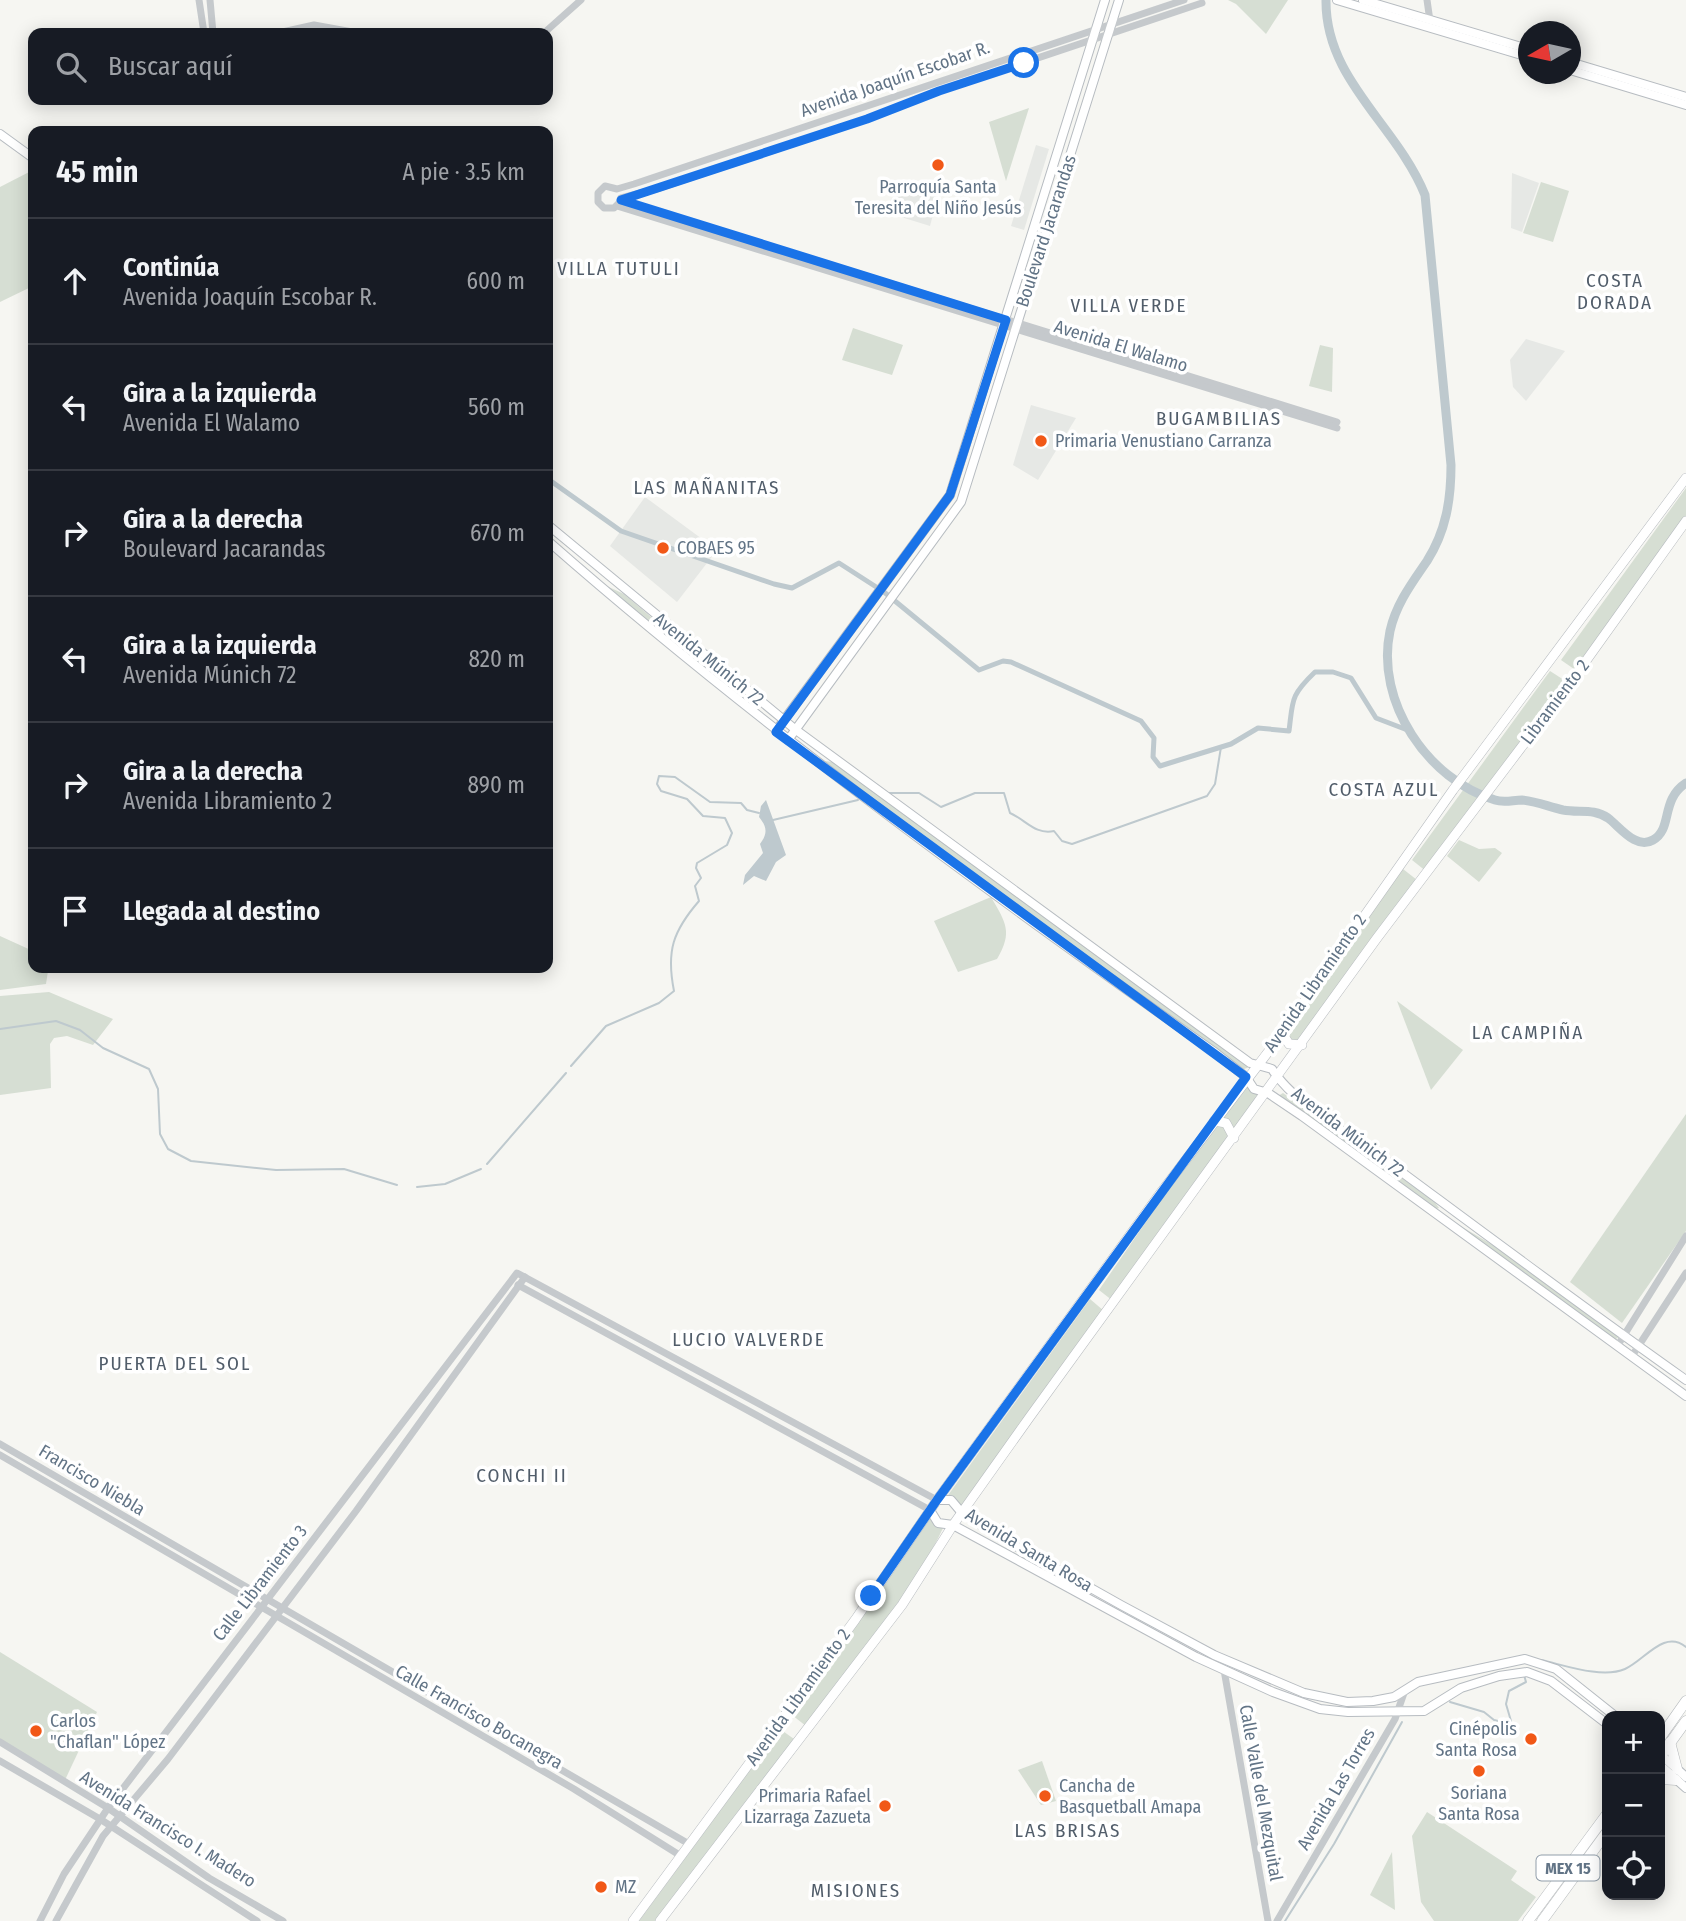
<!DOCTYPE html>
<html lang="es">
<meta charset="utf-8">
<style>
:root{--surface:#171b24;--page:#242831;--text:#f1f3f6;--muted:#9ea1a6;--line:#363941}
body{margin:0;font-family:"Fira Sans Condensed",sans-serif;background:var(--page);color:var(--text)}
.controls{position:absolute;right:21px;bottom:21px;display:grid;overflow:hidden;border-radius:14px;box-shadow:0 4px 18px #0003}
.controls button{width:63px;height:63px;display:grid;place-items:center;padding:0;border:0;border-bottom:2px solid var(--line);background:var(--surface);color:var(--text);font:35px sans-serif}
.compass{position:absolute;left:1518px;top:21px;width:63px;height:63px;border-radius:50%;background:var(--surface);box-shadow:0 4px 18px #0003;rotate:261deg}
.stop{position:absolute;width:21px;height:21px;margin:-16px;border:5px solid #1a73e8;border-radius:50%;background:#fff}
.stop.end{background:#1a73e8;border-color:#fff;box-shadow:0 2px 7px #0008}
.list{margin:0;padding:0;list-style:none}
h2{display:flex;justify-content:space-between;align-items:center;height:91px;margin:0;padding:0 28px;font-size:30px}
h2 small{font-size:23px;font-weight:400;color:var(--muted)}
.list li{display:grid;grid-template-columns:46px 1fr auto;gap:21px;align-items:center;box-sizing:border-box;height:126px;padding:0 28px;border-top:2px solid var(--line)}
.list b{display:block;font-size:26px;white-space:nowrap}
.list p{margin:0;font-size:23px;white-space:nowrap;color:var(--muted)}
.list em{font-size:23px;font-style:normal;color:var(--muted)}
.icon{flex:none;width:38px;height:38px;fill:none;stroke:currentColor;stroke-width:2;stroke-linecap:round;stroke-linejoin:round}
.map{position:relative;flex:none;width:1686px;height:1921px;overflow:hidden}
.search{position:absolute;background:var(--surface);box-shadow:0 4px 18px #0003;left:28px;top:28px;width:525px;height:77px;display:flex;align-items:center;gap:18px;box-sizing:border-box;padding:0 24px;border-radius:14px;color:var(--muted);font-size:26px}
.panel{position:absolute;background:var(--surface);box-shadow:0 4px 18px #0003;left:28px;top:126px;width:525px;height:847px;border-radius:14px}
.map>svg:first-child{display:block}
.built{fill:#e6e8e5}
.green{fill:#d6ded3}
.water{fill:#bec9ce}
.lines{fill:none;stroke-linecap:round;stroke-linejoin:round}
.stream{stroke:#bec9ce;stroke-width:2}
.canal{stroke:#bec9ce;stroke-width:5}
.river{stroke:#bec9ce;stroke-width:9}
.secondary-casing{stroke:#b7bcc1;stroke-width:10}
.primary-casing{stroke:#b8bcc0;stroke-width:10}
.trunk-casing{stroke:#b7bbbe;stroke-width:11}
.tertiary{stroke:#c5c9cc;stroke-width:7}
.secondary{stroke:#fff;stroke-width:8}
.primary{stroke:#fff;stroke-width:9}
.trunk{stroke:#fff;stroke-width:10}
.route{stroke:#1a73e8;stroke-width:9}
.poi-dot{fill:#f15817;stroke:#fff;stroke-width:2.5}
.labels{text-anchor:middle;stroke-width:7;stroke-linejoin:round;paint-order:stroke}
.shield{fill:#fff;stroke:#919eaa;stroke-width:2}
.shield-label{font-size:16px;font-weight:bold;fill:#627486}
.street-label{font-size:18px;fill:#627486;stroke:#fff}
.poi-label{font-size:18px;fill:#627486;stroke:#fff;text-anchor:start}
.neighbourhood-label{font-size:19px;letter-spacing:2px;fill:#515d6a;stroke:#fff}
</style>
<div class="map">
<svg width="1686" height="1921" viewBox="0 0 1686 1921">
<rect width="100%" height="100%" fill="#f6f6f2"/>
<g class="built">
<polygon points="1036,145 1049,149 1024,230 1011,226"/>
<polygon points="1512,173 1539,183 1522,232 1511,228"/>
<polygon points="932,184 937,199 930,226 888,213 891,199"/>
<polygon points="1526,339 1565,351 1526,401 1513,387 1510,360"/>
<polygon points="1031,405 1076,418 1038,480 1013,465"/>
<polygon points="645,497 717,550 677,602 610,546"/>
</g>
<g class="green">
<polygon points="1228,0 1288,0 1266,34 1236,4"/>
<polygon points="1029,108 1006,181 989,122"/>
<polygon points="33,170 33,286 0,302 0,187"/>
<polygon points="1541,182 1569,191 1553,242 1523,233"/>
<polygon points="853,328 903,345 892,375 842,360"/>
<polygon points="1320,345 1333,348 1332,392 1309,386"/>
<polygon points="1686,488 1686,517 1574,669 1561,660"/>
<polygon points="600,583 624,594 712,669 708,671 693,661"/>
<polygon points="1550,671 1564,680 1427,872 1412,860"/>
<polygon points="794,738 825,761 833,762 1249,1065 1247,1068 1241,1070 792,741"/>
<polygon points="1459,840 1479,849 1495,848 1502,853 1479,882 1447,856"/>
<polygon points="1403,869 1417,880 1305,1040 1289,1042 1286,1032"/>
<path d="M991,897C1006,923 1013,932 997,959L958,972L934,921Z"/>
<polygon points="0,936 33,951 33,968 76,970 48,971 46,984 0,990"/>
<polygon points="49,992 113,1019 93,1045 67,1036 54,1038 50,1044 51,1088 0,1095 0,996"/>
<polygon points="1397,1001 1463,1050 1431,1090"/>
<polygon points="1246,1084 1261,1097 1236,1130 1222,1118"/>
<polygon points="1283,1093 1434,1201 1439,1208 1434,1210 1278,1096"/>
<polygon points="1686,1114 1686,1231 1622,1323 1570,1282"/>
<polygon points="1221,1124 1230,1134 1113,1301 1099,1290 1212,1126"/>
<polygon points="1452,1221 1503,1251 1617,1335 1618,1338 1613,1340"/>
<polygon points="1090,1299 1104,1311 961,1507 946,1498"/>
<path d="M929,1519L944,1526C910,1599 855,1662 806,1726L792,1715Z"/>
<polygon points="0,1652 97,1712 65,1780 0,1739"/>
<polygon points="780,1729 794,1739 659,1921 639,1921"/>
<polygon points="1042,1761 1056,1801 1041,1805 1018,1770"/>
<polygon points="1427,1812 1517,1871 1511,1880 1536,1897 1518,1921 1434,1921 1421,1902 1412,1836"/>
<polygon points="1392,1852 1395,1910 1370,1895"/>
</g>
<path class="water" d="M766,800L786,855L776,862L766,881L754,876L743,885L745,875L763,853L760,844C768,833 767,827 759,817L761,806Z"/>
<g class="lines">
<g class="stream">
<path d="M887,793H919L941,807L975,793H1004L1010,813C1026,820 1035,835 1054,831L1062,841L1072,844L1207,796L1215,784L1221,747"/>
<polyline points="773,820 858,800"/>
<polyline points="0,1029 56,1021 80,1030 103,1048 149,1069 158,1089 160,1134 168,1149 191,1161 276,1170 344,1169 397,1185"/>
<path d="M571,1066L606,1026L659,1003L674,991C666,951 673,931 699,901L695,886L701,878L696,868L697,863L727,845L732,833L725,818L703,816L687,799L661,791L657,784L659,776L675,777L710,802L741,803L747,810L759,813"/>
<polyline points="487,1164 566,1073"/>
<polyline points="417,1187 445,1184 481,1169"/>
<path d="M1541,1660C1564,1665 1602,1679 1625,1669C1645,1660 1664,1629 1686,1647"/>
<polyline points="1450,1702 1484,1712 1494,1720 1506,1723 1511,1721 1506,1704 1509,1691 1526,1682 1524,1675"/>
<polyline points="1285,1921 1334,1844 1402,1722"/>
</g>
<path class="canal" d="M548,479L621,531L774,584L792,588L839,563L884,592L979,670L1003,661L1011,662L1141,721L1154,738L1153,757L1160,766L1231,744L1258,728L1289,731C1293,700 1290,696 1315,672H1333L1351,678L1376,718L1410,731"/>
<path class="river" d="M1326,0C1325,80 1397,125 1425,195L1451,465C1451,500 1446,531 1427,561C1412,583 1396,604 1390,631C1375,702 1428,780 1495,800C1504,803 1513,800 1522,800C1536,801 1549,807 1563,810C1579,813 1594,808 1608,818C1620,827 1636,850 1653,840C1673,829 1660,800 1686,783"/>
<g class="secondary-casing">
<g id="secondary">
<polyline points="1337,0 1528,57"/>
<polyline points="1363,0 1528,49"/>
<polyline points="1570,62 1686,97"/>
<polyline points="1570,70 1686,105"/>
<polyline points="0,134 33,158"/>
<path d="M548,525L796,730L1250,1063L1272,1069C1293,1103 1351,1135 1384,1159C1484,1233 1584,1308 1686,1380"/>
<path d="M548,541C758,725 985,890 1213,1051L1246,1077L1254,1089L1268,1093L1302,1116L1686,1396"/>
<polyline points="776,731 950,495 1105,0"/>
<polyline points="788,740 961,502 1119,0"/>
<polyline points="937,1500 951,1500 962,1513 998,1536 1121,1605 1214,1655 1304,1693 1347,1702 1373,1701 1394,1697 1418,1682 1525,1659 1556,1669 1615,1716"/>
<polyline points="930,1510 938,1523 953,1525 1196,1657 1273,1692 1320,1709 1348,1712 1424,1711 1461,1688 1499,1676 1527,1672 1551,1681 1607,1724"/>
<polyline points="1660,1754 1686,1777"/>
<polyline points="1660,1765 1686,1788"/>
</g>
</g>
<g class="primary-casing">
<g id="primary">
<polyline points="1282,1033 1289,1044 1302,1045"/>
<polyline points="1214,1121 1226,1123 1234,1138"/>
<polyline points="633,1921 855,1620 937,1500 1162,1191 1275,1043 1453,790 1686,478"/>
<polyline points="660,1921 902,1605 953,1525 1029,1418 1377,938 1573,679 1686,521"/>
</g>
</g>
<g class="trunk-casing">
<g id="trunk">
<polyline points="1660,1738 1686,1701"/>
<polyline points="1670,1742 1677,1769"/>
<polyline points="1660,1757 1686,1721"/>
<polyline points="1660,1779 1676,1780"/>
<polyline points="1528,1921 1607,1814"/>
<polyline points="1542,1921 1607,1832"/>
</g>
</g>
<g class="tertiary">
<polyline points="199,0 204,33"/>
<polyline points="210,0 213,33"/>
<polyline points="1427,0 1430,21"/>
<polyline points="278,33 314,25 358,33"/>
<polyline points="544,33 581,0"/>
<polyline points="621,198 660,188 867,119 939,91 1202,3"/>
<polyline points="621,200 1337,422"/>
<polyline points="619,203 614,208 604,208 598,202 598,193 605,186 617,189 634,184 1184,0"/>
<polyline points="617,206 1337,428"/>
<polyline points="518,1285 930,1510"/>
<polyline points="1618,1345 1686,1236"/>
<polyline points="1632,1356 1686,1273"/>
<polyline points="0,1444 689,1844"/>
<polyline points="0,1455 574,1789 681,1856"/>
<polyline points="1224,1670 1268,1921"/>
<polyline points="0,1742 108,1808 209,1878 283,1921"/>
<polyline points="0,1761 100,1819 257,1921"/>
<polyline points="40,1921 64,1874 108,1808 517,1273 937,1500"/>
<polyline points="56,1921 103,1836 168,1759 356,1511 525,1277"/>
<polyline points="1277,1921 1395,1719 1405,1690"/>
</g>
<use href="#secondary" class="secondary"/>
<use href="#primary" class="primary"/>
<use href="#trunk" class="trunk"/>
</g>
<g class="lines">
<polyline class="route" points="871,1596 937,1500 1246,1077 776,732 950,495 1006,320 621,200 867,119 939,91 1024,63"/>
</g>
<g class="poi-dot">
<circle cx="938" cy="165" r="7"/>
<circle cx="1041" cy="441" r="7"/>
<circle cx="663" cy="548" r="7"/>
<circle cx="36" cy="1731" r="7"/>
<circle cx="1531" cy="1739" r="7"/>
<circle cx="1479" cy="1771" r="7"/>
<circle cx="1045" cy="1796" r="7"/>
<circle cx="885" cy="1806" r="7"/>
<circle cx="601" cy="1887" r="7"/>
</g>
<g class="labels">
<rect class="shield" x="1536.5" y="1855.5" width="63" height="25" rx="5"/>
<g class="shield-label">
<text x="1568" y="1874">MEX 15</text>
</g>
<g class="street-label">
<text transform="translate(895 79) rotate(-19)" y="6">Avenida Joaquín Escobar R.</text>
<text transform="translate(1046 231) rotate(-72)" y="6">Boulevard Jacarandas</text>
<text transform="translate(1121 346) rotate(17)" y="6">Avenida El Walamo</text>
<text transform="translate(709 659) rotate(39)" y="6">Avenida Múnich 72</text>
<text transform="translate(1555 702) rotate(-53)" y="6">Libramiento 2</text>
<text transform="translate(1315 983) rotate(-55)" y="6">Avenida Libramiento 2</text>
<text transform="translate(1348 1132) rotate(37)" y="6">Avenida Múnich 72</text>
<text transform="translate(92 1480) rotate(31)" y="6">Francisco Niebla</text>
<text transform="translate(1029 1550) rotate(31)" y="6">Avenida Santa Rosa</text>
<text transform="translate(260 1583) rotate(-52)" y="6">Calle Libramiento 3</text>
<text transform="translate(798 1697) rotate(-54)" y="6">Avenida Libramiento 2</text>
<text transform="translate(479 1717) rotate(30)" y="6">Calle Francisco Bocanegra</text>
<text transform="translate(1336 1789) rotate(-60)" y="6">Avenida Las Torres</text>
<text transform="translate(1261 1793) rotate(80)" y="6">Calle Valle del Mezquital</text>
<text transform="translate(168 1829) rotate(32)" y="6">Avenida Francisco I. Madero</text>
</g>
<g class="poi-label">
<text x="938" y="193" text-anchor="middle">Parroquía Santa<tspan x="938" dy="21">Teresita del Niño Jesús</tspan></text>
<text x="1055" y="447">Primaria Venustiano Carranza</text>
<text x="677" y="554">COBAES 95</text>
<text x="50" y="1727">Carlos<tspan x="50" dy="21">"Chaflan" López</tspan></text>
<text x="1517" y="1735" text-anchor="end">Cinépolis<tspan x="1517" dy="21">Santa Rosa</tspan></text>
<text x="1059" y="1792">Cancha de<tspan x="1059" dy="21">Basquetball Amapa</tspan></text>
<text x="1479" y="1799" text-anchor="middle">Soriana<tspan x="1479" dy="21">Santa Rosa</tspan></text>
<text x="871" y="1802" text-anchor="end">Primaria Rafael<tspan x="871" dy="21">Lizarraga Zazueta</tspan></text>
<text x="615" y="1893">MZ</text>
</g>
<g class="neighbourhood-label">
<text x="619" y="275">VILLA TUTULI</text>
<text x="1615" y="287">COSTA<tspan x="1615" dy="22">DORADA</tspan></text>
<text x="1129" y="312">VILLA VERDE</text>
<text x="1219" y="425">BUGAMBILIAS</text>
<text x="707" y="494">LAS MAÑANITAS</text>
<text x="1384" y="796">COSTA AZUL</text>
<text x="1528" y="1039">LA CAMPIÑA</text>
<text x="749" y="1346">LUCIO VALVERDE</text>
<text x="175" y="1370">PUERTA DEL SOL</text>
<text x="522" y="1482">CONCHI II</text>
<text x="1068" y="1837">LAS BRISAS</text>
<text x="856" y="1897">MISIONES</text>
</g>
</g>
</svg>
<div class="controls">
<button>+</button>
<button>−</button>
<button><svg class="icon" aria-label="locate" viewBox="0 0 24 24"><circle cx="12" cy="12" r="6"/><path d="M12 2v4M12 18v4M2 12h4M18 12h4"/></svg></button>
</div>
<svg class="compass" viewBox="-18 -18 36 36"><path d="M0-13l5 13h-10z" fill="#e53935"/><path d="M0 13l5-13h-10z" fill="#9ea1a6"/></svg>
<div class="stop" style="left:1024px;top:63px"></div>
<div class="stop end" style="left:871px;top:1596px"></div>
<div class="search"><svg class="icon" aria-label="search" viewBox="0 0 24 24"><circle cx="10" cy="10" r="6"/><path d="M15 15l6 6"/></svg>Buscar aquí</div>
<section class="panel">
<h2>45 min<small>A pie · 3.5 km</small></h2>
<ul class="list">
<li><svg class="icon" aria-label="ahead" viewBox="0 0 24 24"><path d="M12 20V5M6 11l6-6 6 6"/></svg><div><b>Continúa</b><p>Avenida Joaquín Escobar R.</p></div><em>600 m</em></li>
<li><svg class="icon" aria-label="left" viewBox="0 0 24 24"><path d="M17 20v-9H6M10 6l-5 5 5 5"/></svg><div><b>Gira a la izquierda</b><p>Avenida El Walamo</p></div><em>560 m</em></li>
<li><svg class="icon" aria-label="right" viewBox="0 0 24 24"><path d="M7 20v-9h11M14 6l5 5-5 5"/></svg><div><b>Gira a la derecha</b><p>Boulevard Jacarandas</p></div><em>670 m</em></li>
<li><svg class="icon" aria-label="left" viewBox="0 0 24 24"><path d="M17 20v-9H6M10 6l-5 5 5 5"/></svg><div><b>Gira a la izquierda</b><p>Avenida Múnich 72</p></div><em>820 m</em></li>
<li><svg class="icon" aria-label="right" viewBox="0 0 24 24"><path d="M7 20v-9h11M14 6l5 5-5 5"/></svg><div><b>Gira a la derecha</b><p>Avenida Libramiento 2</p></div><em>890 m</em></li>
<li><svg class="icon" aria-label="arrive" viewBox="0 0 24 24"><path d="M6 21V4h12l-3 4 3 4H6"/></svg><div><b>Llegada al destino</b></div></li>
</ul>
</section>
</div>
